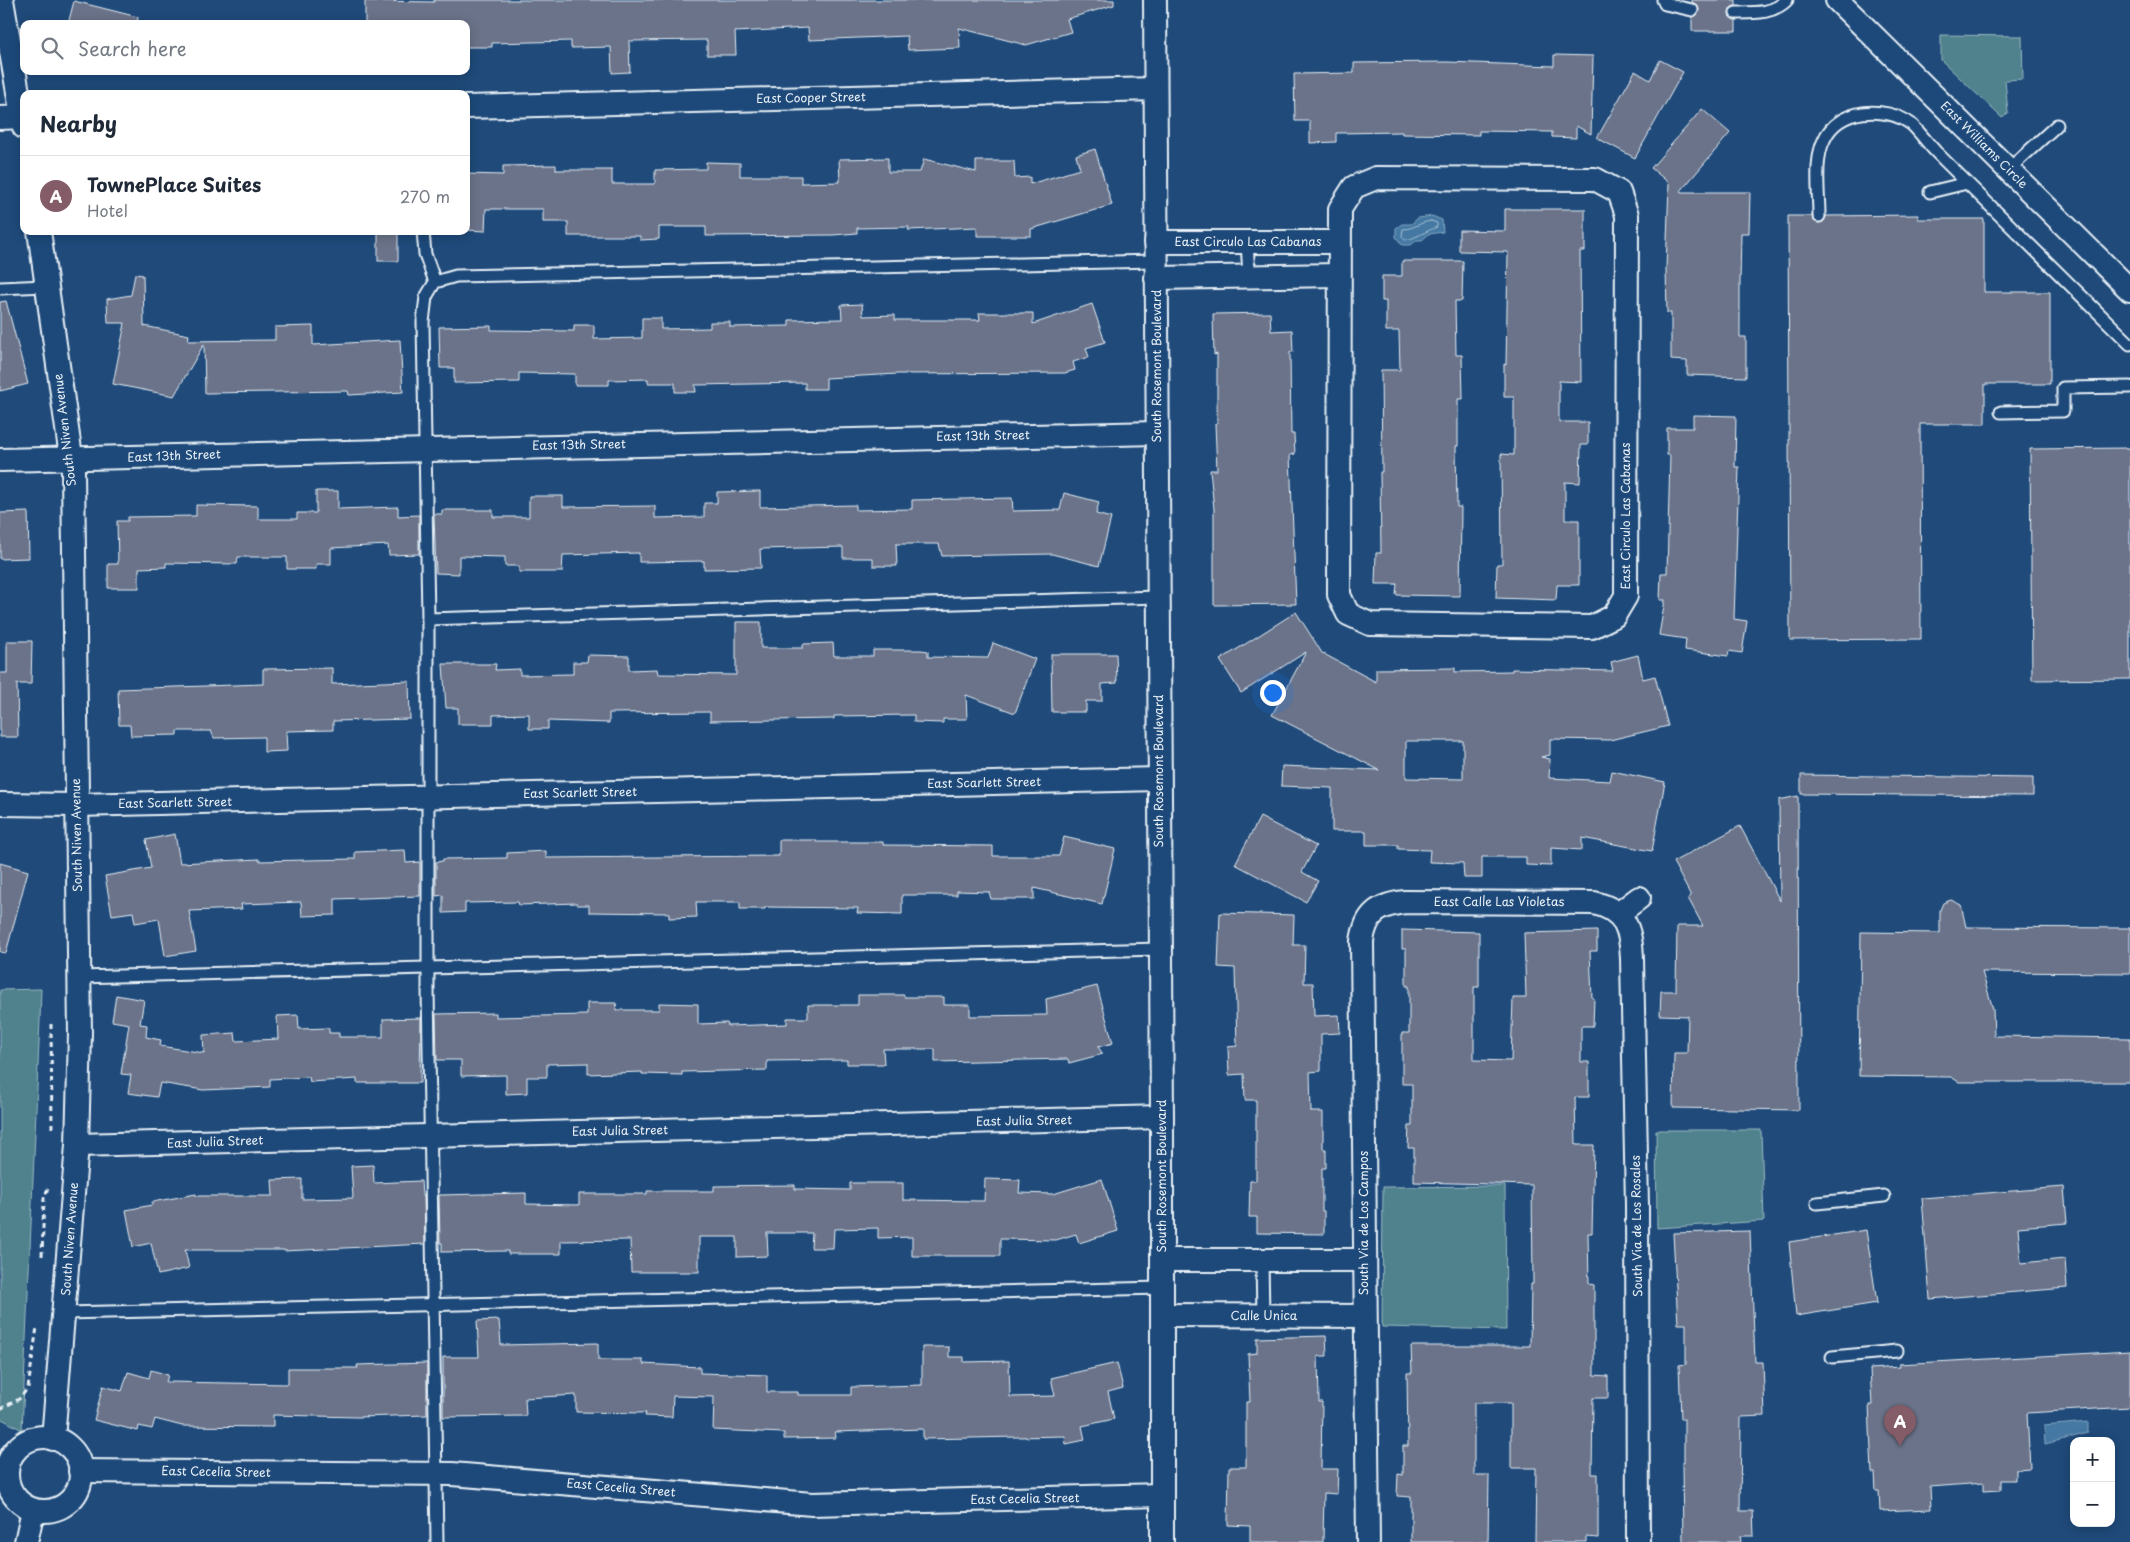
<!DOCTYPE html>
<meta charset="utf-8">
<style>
:root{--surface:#fff;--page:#f6f6f7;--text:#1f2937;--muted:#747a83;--line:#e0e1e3;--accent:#845c67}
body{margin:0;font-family:"Playpen Sans",sans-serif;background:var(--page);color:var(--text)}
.controls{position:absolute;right:15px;bottom:15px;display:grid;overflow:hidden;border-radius:10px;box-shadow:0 2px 12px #0003}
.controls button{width:45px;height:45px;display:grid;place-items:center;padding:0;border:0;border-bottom:1px solid var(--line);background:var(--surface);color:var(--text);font:25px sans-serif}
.you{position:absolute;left:1272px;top:692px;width:18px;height:18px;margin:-12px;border:4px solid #fff;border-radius:50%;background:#1a73e8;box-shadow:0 0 0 8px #1a73e833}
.badge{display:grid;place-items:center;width:32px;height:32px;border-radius:50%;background:var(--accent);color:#fff;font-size:16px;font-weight:700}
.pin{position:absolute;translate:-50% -41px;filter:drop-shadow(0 1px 2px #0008)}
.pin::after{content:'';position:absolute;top:26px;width:18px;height:15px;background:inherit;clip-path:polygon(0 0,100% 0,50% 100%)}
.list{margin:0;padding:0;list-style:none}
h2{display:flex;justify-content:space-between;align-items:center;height:65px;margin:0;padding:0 20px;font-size:21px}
h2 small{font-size:16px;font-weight:400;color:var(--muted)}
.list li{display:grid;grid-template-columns:32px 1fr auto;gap:15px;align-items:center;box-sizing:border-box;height:80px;padding:0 20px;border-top:1px solid var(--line)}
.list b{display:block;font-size:19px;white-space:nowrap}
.list p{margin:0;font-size:16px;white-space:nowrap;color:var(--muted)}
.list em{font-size:16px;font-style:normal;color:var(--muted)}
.icon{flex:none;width:28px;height:28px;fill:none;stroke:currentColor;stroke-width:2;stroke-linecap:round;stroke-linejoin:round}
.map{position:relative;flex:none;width:2130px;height:1542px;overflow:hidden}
.search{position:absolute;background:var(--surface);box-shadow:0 2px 12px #0003;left:20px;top:20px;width:450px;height:55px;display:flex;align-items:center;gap:12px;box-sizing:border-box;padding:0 18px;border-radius:10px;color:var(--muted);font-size:19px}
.panel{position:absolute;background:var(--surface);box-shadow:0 2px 12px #0003;left:20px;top:90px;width:450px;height:145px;border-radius:10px}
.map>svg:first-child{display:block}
.green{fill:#4f828d;stroke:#9cbac2}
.water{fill:#4478a2;stroke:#86a8c4}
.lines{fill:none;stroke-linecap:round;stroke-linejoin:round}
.shore{stroke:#a6c1d6;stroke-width:1}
.building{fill:#6a7389;stroke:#e8f1f8;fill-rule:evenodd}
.lane-casing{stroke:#e8f1f8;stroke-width:15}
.street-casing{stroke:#e8f1f8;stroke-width:26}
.path{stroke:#e8f1f8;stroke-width:3;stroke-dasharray:5 4;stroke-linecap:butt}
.lane{stroke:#1f4a7a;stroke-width:11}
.street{stroke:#1f4a7a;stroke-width:22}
.labels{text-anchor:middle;stroke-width:4.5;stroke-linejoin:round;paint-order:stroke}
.street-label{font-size:12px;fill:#e8f1f8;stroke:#1f4a7a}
</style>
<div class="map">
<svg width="2130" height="1542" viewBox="0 0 2130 1542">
<rect width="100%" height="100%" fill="#1f4a7a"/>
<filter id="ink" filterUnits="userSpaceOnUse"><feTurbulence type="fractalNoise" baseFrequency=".02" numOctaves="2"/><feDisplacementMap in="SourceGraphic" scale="10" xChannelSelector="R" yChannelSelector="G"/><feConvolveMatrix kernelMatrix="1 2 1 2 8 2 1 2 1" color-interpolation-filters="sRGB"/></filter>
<g filter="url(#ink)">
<g class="green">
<polygon points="1941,35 2022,36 2023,79 2005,80 2008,113 2002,118 1941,60"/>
<polygon points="41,989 40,1020 22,1430 0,1418 0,990"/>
<polygon points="1656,1130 1761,1130 1764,1221 1657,1228"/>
<polygon points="1505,1186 1506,1330 1382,1327 1383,1187"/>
</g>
<g class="water">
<polygon points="1432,216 1442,220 1443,232 1429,234 1422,240 1417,240 1411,245 1402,245 1396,237 1396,228 1402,224 1411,224 1418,218"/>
<polygon points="2088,1422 2088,1433 2045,1444 2044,1426"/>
</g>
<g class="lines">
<path class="shore" d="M1431,221L1437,223V227C1428,230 1412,240 1405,240L1402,236L1403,229C1414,229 1420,222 1431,221Z"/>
</g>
<g class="building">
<polygon points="434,0 1114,0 1114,5 1067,19 1071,32 1026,45 959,28 960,48 908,50 907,36 809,40 808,28 735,32 736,55 707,55 707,40 629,41 630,72 612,73 611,47 571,48 571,41 492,43 492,47 466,47 466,24 365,24 365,1 434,2"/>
<polygon points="1692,0 1736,0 1736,6 1732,7 1729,12 1730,17 1736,20 1736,31 1692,31 1692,17 1697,15 1699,11 1697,5 1692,2"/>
<polygon points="74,1 138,17 137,24 68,24"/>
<polygon points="1554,55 1593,56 1591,134 1576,126 1576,138 1552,137 1552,132 1479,131 1479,135 1402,134 1402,132 1336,133 1336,142 1310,143 1310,121 1295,121 1294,74 1354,73 1354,63 1447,62 1554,66"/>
<polygon points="1660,60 1683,72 1635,158 1597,138 1635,71 1650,80"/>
<polygon points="1702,109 1730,133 1680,192 1750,192 1749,233 1741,233 1740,282 1740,337 1746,337 1746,377 1687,375 1687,361 1671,360 1671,313 1667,313 1666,269 1669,183 1651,168"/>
<polygon points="1095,149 1112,205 1031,229 1031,236 977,236 977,227 908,230 909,227 857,228 857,233 833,235 706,236 706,227 659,227 659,239 640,240 640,236 568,236 568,222 543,222 543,209 486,209 485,231 466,230 466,174 503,175 503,166 556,165 556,170 612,170 612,184 655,184 655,170 706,169 706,162 740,163 740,176 801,176 801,183 840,182 839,159 888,158 888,172 920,172 924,159 976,172 976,161 1014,161 1015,178 1030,177 1030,184 1080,169 1076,155"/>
<polygon points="1505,209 1585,209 1585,251 1580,251 1581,382 1559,381 1559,422 1588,422 1588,445 1581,445 1580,483 1565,482 1565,520 1579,520 1579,585 1557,585 1556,600 1496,598 1497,564 1502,564 1501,454 1514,455 1514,397 1504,397 1504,364 1506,365 1508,252 1459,251 1459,230 1505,231"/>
<polygon points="1918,215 1918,219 1984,219 1984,292 2050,292 2050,384 1985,384 1985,424 1920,424 1921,639 1790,640 1788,216 1812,216 1813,220 1819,223 1823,222 1826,216"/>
<rect x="378" y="231" width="20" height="30"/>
<polygon points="1402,261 1463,261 1462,301 1455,301 1456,355 1462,355 1463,399 1458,399 1458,446 1456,446 1457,507 1461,507 1460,596 1396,595 1397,584 1375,584 1376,553 1381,553 1380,472 1382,472 1381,370 1400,370 1399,331 1386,331 1386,301 1382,301 1382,276 1402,276"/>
<polygon points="135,274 143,275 144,326 189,335 188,341 275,340 275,327 313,326 313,345 400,340 403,392 349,395 348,391 205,393 204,344 174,396 113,384 125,323 108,323 107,299 131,295"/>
<polygon points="6,301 28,384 0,391 0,302"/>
<polygon points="862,304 863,316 895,315 895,320 980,320 979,313 1033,313 1033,324 1092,304 1105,342 1086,348 1089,357 1073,362 1075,370 1065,373 897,374 826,378 826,389 805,389 805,383 695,385 696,392 675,392 675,383 648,383 648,379 609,380 609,385 575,385 575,374 519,373 519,382 454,383 454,368 440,368 439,327 491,326 491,330 574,331 574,325 594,325 594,339 642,338 642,318 661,318 661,329 710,328 710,322 730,322 730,327 789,326 789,320 842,319 841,305"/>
<polygon points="1270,313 1271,331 1292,330 1293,352 1290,352 1291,434 1294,434 1295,454 1290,455 1296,604 1214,605 1214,509 1210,470 1217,470 1215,424 1217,424 1217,354 1214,355 1213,314"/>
<polygon points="1693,415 1736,416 1735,467 1739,467 1734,619 1747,621 1742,653 1729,651 1728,656 1685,650 1686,639 1659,635 1665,600 1660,600 1661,573 1667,573 1670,455 1667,455 1667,428 1693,428"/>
<polygon points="2130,448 2130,679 2032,680 2030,449"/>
<polygon points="316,491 338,491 338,509 398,507 398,516 419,515 419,554 389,555 388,545 331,548 331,564 316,564 316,569 287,569 287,557 238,557 237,564 166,563 166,567 139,568 139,588 108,588 108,564 118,564 117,521 128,521 128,517 196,516 196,505 258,506 258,519 297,519 297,513 316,513"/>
<polygon points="760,491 760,507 856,505 856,510 912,509 912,500 1012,498 1013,511 1060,510 1064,493 1099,502 1096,514 1111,518 1099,566 1052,554 942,556 939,544 896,544 897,566 873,566 873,558 843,558 843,547 760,549 761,568 704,569 704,561 639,562 639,553 563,555 562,572 519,572 519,566 505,566 505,557 459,556 459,574 436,573 434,514 442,514 442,510 493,510 493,517 529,517 529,496 563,496 563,507 655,506 655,518 704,517 704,503 717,503 717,492"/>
<polygon points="28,512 29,558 0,559 0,513"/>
<path d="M1296,612L1322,653L1376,682V669L1455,668V672L1512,671V669L1613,671L1611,662L1638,655L1643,679L1655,676L1668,726L1610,740L1550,739V755L1541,757L1550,759L1549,778L1610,781L1612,771L1665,782L1652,851L1582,838V850L1551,848V866L1526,865V857H1482V878H1464L1463,863L1429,862L1430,850L1398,849V845H1366V831H1332V788L1281,786L1282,766L1379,770L1272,715L1306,652L1241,693L1220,660ZM1406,741H1463V779L1406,778Z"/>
<polygon points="736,622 761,622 761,648 803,648 803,644 833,643 834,656 873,656 873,650 921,650 928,651 928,657 988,658 993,643 1035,659 1015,713 966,695 967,719 943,719 943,723 914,722 914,715 834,716 834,719 710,721 710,712 609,713 609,723 548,721 548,729 529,729 529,714 493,715 493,724 458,724 458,708 446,708 443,664 496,664 495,670 520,669 520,675 573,674 573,662 587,662 588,655 629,656 629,670 657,669 658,674 736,675"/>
<polygon points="7,641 32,641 31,684 17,684 18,737 0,737 0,673 7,673"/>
<polygon points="1051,654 1116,654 1117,683 1102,684 1102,701 1086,701 1086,712 1052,712"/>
<polygon points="332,668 332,684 409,681 410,719 333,721 333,730 286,731 287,751 264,752 264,737 214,738 211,731 177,731 177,735 131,736 130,725 119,725 118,689 263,684 263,669"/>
<polygon points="1801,775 2033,778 2033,796 1801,794"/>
<polygon points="1798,796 1799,1110 1673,1108 1674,1053 1687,1053 1688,1016 1660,1015 1661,991 1676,991 1677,926 1703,926 1688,898 1691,896 1673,862 1740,826 1780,901 1779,800"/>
<polygon points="1260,817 1316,846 1302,872 1318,881 1306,902 1235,864"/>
<polygon points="175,834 180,863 259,859 259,861 355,859 355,852 405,850 406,863 420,862 420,896 335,899 335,915 302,916 301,902 241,904 242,909 189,911 196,951 165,956 159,919 135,923 133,912 112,915 105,876 151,868 146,840"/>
<polygon points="1064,837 1115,849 1102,904 1034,888 1034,899 991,899 989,892 957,891 957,895 902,895 902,914 857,913 858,908 765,907 765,909 740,909 740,902 696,902 697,917 669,918 669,913 589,912 589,905 577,905 577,903 519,905 518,902 465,903 465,912 443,913 443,895 436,896 436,862 443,861 443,859 507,858 507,853 546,851 546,858 779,856 779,840 816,840 816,842 883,842 883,845 993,846 993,856 1059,856"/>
<polygon points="0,863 28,871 6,953 0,952"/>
<polygon points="1951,900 1961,905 1966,927 2130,928 2130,973 1982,972 1993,1009 1994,1036 2130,1038 2130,1082 1959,1082 1951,1077 1859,1076 1861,932 1940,933 1940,910 1943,903"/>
<polygon points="1220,913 1294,915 1293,945 1305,945 1304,983 1313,983 1314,1016 1339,1015 1340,1033 1321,1034 1321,1071 1310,1072 1311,1112 1323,1112 1323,1149 1326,1149 1326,1168 1322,1168 1322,1211 1324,1211 1324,1234 1257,1233 1257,1217 1249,1217 1250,1181 1256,1181 1256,1100 1245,1100 1244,1074 1229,1075 1228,1047 1237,1046 1235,968 1218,967"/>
<polygon points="1402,930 1479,932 1479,987 1474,987 1474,1060 1511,1061 1513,998 1526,998 1524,933 1597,931 1597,951 1590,951 1592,998 1594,998 1593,1026 1581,1026 1581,1062 1589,1062 1589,1097 1575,1097 1576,1145 1594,1145 1592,1233 1588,1233 1589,1284 1594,1285 1594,1375 1608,1376 1608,1398 1593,1398 1592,1474 1598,1474 1598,1538 1586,1537 1586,1542 1535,1542 1536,1468 1511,1468 1511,1403 1474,1403 1474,1475 1489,1475 1488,1542 1411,1542 1411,1497 1397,1496 1398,1474 1403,1475 1403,1446 1408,1446 1407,1373 1412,1373 1411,1346 1530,1346 1531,1284 1533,1284 1532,1185 1414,1182 1414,1148 1408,1148 1409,1126 1412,1126 1412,1084 1402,1084 1402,1033 1409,1033 1409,986 1406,986 1406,949 1402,949"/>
<polygon points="1097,986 1113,1043 1098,1047 1103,1054 1069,1063 1068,1059 935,1062 935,1049 883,1049 884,1064 847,1064 847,1060 767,1061 767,1070 682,1072 682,1075 642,1074 642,1072 588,1074 588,1063 547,1064 547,1077 527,1077 527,1093 506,1094 506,1075 461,1076 461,1060 437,1060 436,1014 496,1013 496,1017 587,1015 587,1003 616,1003 617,1010 659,1010 659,1003 698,1004 698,1024 727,1023 728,1026 787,1024 787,1018 808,1018 808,1005 858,1005 858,995 904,995 904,997 944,997 944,1005 970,1005 970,1016 1047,1015 1046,999"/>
<polygon points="116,995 144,1000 140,1024 147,1025 146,1037 161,1040 160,1046 204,1053 203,1035 235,1033 236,1041 278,1039 277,1016 298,1015 299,1029 329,1028 329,1033 339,1033 339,1037 383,1037 383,1019 421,1018 420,1083 357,1083 357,1079 310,1082 309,1077 270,1079 270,1087 203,1090 160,1083 157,1097 128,1093 131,1075 121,1074 129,1024 112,1021"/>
<polygon points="373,1165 374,1183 421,1181 422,1195 424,1195 425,1244 284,1251 284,1250 185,1250 189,1268 158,1275 151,1243 133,1247 126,1210 152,1205 152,1202 196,1194 196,1196 273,1196 272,1180 302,1179 302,1199 353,1198 351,1166"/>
<polygon points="985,1179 1020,1180 1019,1193 1053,1194 1102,1179 1118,1231 1079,1243 1076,1234 1056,1240 1000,1239 1000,1256 912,1256 912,1237 878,1238 878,1228 834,1229 833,1248 811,1248 812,1233 767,1233 768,1256 737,1257 737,1237 699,1237 699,1272 631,1272 630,1240 561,1241 561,1254 508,1254 508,1251 442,1252 442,1243 440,1243 439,1195 526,1193 526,1204 579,1205 579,1194 647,1194 647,1191 714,1191 714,1186 795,1185 795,1189 850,1190 850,1183 903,1183 903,1200 984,1201"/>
<polygon points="2064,1187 2067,1223 2018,1227 2021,1263 2065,1259 2067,1288 1930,1299 1922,1198"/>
<polygon points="1866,1230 1877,1303 1796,1316 1789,1242"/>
<polygon points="1750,1231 1755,1362 1763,1362 1765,1416 1741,1417 1740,1511 1753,1511 1754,1536 1740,1536 1741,1542 1683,1542 1682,1462 1684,1462 1684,1419 1681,1419 1679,1365 1686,1364 1686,1324 1678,1324 1673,1233"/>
<polygon points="499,1320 501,1345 598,1343 598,1360 643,1360 643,1364 700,1367 700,1373 767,1375 767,1392 798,1392 798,1395 851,1395 851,1387 922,1385 922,1347 949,1347 949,1357 964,1357 964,1362 1009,1361 1010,1397 1055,1396 1051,1378 1117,1363 1123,1388 1108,1392 1114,1419 1082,1426 1085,1440 1066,1444 1065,1436 923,1439 923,1429 835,1432 836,1438 784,1439 784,1433 713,1430 714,1397 673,1396 672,1417 645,1416 646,1413 576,1412 576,1395 525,1398 526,1416 443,1417 443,1357 479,1357 477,1321"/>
<polygon points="1326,1336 1327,1356 1318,1356 1319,1402 1322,1402 1321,1469 1338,1469 1337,1494 1324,1493 1323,1542 1250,1542 1250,1526 1228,1525 1229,1467 1246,1467 1246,1402 1250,1402 1248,1354 1257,1353 1257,1338"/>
<polygon points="2130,1351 2130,1407 2027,1413 2030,1468 2015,1469 2015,1480 2001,1480 2001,1490 1983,1491 1983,1483 1930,1487 1931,1509 1880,1511 1879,1491 1876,1491 1875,1473 1872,1473 1869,1405 1872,1405 1870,1369 1899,1367 1899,1364"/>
<polygon points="427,1363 427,1415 358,1417 273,1415 273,1427 182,1426 155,1419 152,1429 139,1426 138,1431 94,1420 103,1386 122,1391 128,1372 149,1378 151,1370 168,1375 166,1382 288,1384 288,1368 358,1368 357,1365"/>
</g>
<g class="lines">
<g class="lane-casing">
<g id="lane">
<polyline points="1663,0 1665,4 1692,10"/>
<path d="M1736,13C1754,13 1773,14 1787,0"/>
<polyline points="2008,170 2057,125"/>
<polyline points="1930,192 1967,183"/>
<path d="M1819,216C1819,193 1814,160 1824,140C1838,108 1885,105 1911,124C1920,132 1928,144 1937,153L2130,344"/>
<polyline points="423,231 425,254 435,282"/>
<polyline points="1247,242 1249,276"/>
<polyline points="0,288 46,286"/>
<polyline points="2001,412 2063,411 2063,388 2130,387"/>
<polyline points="428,619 1158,597"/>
<polyline points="79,977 1160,949"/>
<polyline points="1817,1203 1884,1196"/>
<polyline points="1262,1260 1263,1316"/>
<polyline points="64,1313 1162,1288"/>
<polyline points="1832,1357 1897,1351"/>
<polyline points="437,1542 428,989 428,619 423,322 426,297 435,282 456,276 1156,261"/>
</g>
</g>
<g class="street-casing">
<g id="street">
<polyline points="2,0 24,127"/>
<polyline points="1155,0 1162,1117 1162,1542"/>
<polyline points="1837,0 2130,290"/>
<polyline points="466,107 1155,89"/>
<polyline points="0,118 24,117"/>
<polygon points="1376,178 1595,179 1619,192 1627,215 1626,596 1614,616 1592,627 1370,624 1348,614 1339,595 1340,209 1354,187"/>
<polyline points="39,231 73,471 80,1033 77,1145 53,1439"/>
<polyline points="1156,242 1339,242"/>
<polyline points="1156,278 1339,275"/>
<polyline points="0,460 1157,433"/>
<polyline points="0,804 76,805 1159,779"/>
<polyline points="1618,914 1639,898"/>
<polyline points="77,1145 1162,1117"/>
<polyline points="1162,1260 1364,1260"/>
<polyline points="1163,1315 1365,1316"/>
<circle cx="44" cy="1474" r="37"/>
<polyline points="80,1471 452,1474 812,1504 1161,1495"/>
<polyline points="26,1542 33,1510"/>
<path d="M1368,1542L1362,941C1366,914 1378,905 1405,902L1594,903C1626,910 1631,930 1632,959L1637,1205L1638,1542"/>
</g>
</g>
<g class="path">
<polyline points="51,1024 52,1130"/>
<polyline points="42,1256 44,1198 49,1186"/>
<polyline points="0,1409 19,1399 28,1388 37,1327"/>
</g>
<use href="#lane" class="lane"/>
<use href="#street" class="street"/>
</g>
</g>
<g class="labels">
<g class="street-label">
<text transform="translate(811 98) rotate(-1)" y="4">East Cooper Street</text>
<text transform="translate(1984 145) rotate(45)" y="4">East Williams Circle</text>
<text x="1248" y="246">East Circulo Las Cabanas</text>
<text transform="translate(1157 366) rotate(-90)" y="4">South Rosemont Boulevard</text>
<text transform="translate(65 430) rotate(-97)" y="4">South Niven Avenue</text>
<text transform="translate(983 436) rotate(-1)" y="4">East 13th Street</text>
<text transform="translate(579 445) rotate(-1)" y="4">East 13th Street</text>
<text transform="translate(174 456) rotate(-2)" y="4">East 13th Street</text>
<text transform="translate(1626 516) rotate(-90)" y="4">East Circulo Las Cabanas</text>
<text transform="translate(1159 771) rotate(-90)" y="4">South Rosemont Boulevard</text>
<text transform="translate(984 783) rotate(-1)" y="4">East Scarlett Street</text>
<text transform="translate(580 793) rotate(-1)" y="4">East Scarlett Street</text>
<text transform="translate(175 803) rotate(-1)" y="4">East Scarlett Street</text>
<text transform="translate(77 835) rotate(-91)" y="4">South Niven Avenue</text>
<text x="1499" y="906">East Calle Las Violetas</text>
<text transform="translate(1024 1121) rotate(-1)" y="4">East Julia Street</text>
<text transform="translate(620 1131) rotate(-1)" y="4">East Julia Street</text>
<text transform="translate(215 1142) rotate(-2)" y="4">East Julia Street</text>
<text transform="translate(1162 1176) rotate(-90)" y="4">South Rosemont Boulevard</text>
<text transform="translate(1364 1223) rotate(-90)" y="4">South Via de Los Campos</text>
<text transform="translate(1637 1226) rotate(-91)" y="4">South Via de Los Rosales</text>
<text transform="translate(70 1239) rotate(-86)" y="4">South Niven Avenue</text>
<text x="1264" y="1320">Calle Unica</text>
<text transform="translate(216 1472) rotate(1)" y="4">East Cecelia Street</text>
<text transform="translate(621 1488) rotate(5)" y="4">East Cecelia Street</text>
<text transform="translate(1025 1499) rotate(-1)" y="4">East Cecelia Street</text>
</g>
</g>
</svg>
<div class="controls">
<button>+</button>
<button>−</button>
</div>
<div class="you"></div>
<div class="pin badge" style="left:1900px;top:1446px">A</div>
<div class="search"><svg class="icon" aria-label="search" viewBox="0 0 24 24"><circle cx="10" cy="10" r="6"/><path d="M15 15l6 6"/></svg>Search here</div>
<section class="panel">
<h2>Nearby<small></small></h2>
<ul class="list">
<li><span class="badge">A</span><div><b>TownePlace Suites</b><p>Hotel</p></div><em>270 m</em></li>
</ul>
</section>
</div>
